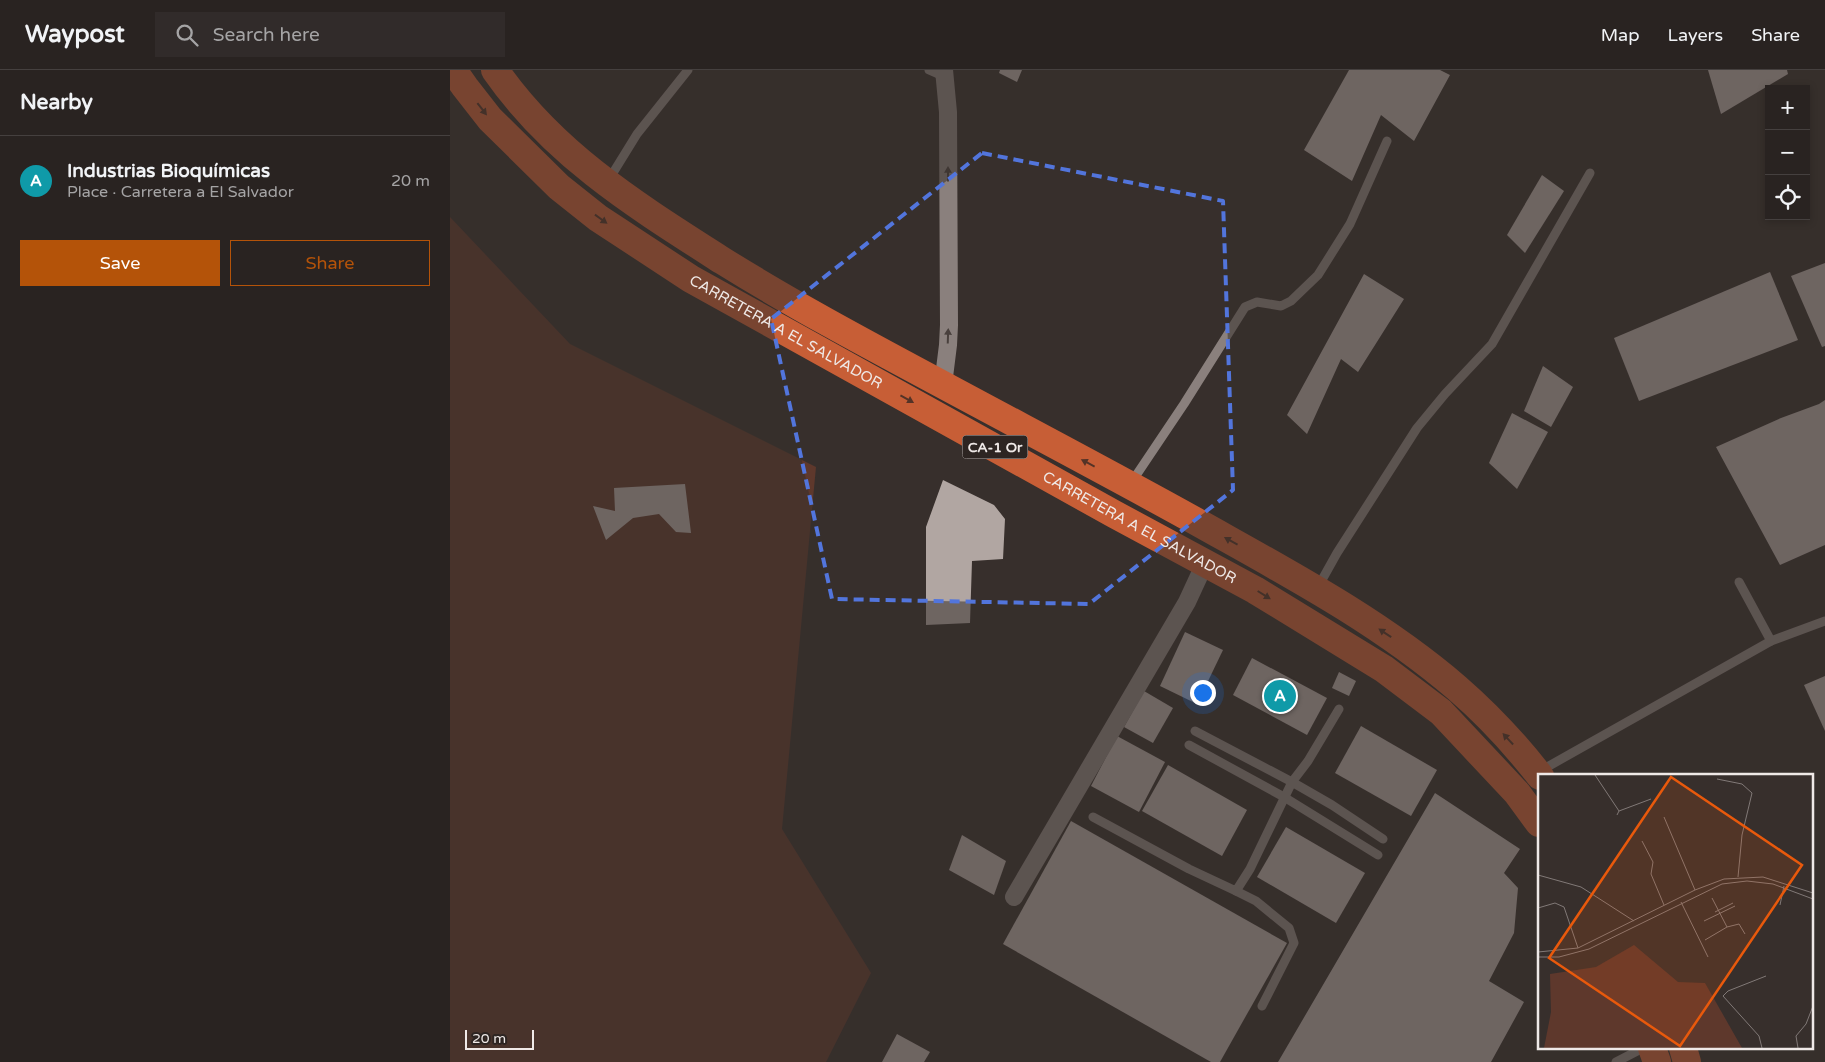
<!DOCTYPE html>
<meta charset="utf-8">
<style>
:root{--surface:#292321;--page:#312b2a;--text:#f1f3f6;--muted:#a5a4a5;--line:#45403f;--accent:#b45309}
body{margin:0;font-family:"Varela Round",sans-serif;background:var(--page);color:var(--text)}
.controls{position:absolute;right:15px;top:15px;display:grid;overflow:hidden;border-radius:0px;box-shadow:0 2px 8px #0003}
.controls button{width:45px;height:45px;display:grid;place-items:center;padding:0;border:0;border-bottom:1px solid var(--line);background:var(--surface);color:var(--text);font:25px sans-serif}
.scale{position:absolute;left:15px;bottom:12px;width:69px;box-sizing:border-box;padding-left:5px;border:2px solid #efe9e7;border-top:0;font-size:14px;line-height:18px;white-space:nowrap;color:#efe9e7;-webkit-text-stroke:4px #2d2522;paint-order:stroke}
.you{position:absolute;left:752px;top:622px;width:18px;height:18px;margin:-12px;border:4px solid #fff;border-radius:50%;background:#1a73e8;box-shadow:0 0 0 8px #1a73e833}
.badge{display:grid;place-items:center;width:32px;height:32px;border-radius:50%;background:var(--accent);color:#fff;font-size:16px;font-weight:700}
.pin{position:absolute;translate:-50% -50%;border:2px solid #fff;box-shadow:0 1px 5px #0006}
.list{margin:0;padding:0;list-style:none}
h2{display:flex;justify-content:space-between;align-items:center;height:65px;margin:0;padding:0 20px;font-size:21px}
h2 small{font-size:16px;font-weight:400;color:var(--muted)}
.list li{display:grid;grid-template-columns:32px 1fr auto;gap:15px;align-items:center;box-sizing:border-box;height:90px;padding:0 20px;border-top:1px solid var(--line)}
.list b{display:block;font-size:19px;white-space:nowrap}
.list p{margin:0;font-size:16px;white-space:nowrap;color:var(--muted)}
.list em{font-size:16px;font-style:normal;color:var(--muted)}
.actions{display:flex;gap:10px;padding:15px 20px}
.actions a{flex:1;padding:11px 0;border:1px solid var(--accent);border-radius:0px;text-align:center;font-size:18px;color:var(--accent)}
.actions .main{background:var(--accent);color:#fff}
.icon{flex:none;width:28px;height:28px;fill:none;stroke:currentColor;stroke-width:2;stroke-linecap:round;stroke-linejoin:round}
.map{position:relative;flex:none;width:1375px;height:992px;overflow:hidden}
header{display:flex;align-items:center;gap:30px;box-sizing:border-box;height:70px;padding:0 25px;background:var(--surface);border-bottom:1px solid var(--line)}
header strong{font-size:24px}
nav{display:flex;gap:28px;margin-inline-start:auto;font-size:18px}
.search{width:350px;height:45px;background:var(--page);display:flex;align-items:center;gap:12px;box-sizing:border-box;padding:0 18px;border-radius:0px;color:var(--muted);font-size:19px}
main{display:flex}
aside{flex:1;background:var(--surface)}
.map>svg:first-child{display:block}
.green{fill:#5e382c}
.building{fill:#b1a6a2}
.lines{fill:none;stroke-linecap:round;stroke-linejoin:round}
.service{stroke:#8a807d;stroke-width:9}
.minor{stroke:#8a807d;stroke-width:18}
.trunk{stroke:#c75e36;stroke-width:28}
.oneway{fill:#543327}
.oneway2{fill:#49403d}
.marked{fill:none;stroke:#5275dc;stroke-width:4;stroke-dasharray:10 6;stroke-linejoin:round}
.labels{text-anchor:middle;stroke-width:5;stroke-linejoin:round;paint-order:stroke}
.shield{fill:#2d2522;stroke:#b5aeac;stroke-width:1}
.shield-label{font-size:14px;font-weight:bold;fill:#efe9e7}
.street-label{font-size:15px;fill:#efe9e7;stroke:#2d2522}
.inset-road{fill:none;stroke:#817977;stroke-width:1}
.view{fill:#e8590c;fill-opacity:0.15;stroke:#e8590c;stroke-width:2.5}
.inset-edge{fill:none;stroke:#efe9e7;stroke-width:2.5}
</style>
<header>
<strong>Waypost</strong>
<div class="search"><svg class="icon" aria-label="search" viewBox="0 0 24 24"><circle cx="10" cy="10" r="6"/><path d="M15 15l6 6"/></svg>Search here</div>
<nav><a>Map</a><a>Layers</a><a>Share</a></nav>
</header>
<main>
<aside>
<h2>Nearby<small></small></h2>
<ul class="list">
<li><span class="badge" style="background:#0f9aa8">A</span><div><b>Industrias Bioquímicas</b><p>Place · Carretera a El Salvador</p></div><em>20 m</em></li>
</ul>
<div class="actions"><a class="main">Save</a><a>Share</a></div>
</aside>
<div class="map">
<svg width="1375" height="992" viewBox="0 0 1375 992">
<rect width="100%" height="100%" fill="#372f2c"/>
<polygon class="green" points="0,147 120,274 366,397 332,759 421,903 376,992 0,992"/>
<g class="building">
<polygon points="550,0 572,0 567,12 549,3"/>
<polygon points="899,0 990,0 1000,5 964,71 931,45 902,111 854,80"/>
<polygon points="1258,0 1337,0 1338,4 1271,44"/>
<polygon points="1092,105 1114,121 1075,183 1057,165"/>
<polygon points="1375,193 1375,276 1372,277 1341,206"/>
<polygon points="1320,202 1348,270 1189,331 1164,268"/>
<polygon points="914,204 954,229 908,302 891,289 857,364 837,345"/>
<polygon points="1093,296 1123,317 1101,357 1074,341"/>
<polygon points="1375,330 1375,475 1330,495 1266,377 1331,348 1369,334"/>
<polygon points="1062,343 1098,362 1067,419 1039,393"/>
<polygon points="493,410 544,435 555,449 553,489 522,491 520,553 476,555 476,457"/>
<polygon points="235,414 241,463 226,462 209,444 183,448 156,470 143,436 165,441 164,418"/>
<polygon points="735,562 773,580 747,634 710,616"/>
<polygon points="802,588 877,628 857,665 783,625"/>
<polygon points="889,602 906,611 899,626 882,618"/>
<polygon points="1375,606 1375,661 1354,615"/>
<polygon points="694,621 723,638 703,673 674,657"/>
<polygon points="911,656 987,700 961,746 885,703"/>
<polygon points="667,666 715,692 689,742 641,716"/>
<polygon points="718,695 797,740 772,786 692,741"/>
<polygon points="985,723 1070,779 1054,803 1068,818 1064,863 1039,911 1074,932 1041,992 828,992"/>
<polygon points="621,751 837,873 770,992 761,992 553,874"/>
<polygon points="836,757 915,803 886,853 807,807"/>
<polygon points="512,765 556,791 544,825 499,800"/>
<polygon points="447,964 480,982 474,992 432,992"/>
</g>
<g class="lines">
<g class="service">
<polyline points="479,0 495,7"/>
<polyline points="158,111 187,64 238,0"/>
<polyline points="681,413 734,334 795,237 807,232 831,236 841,231 868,205 900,154 937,71"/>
<polyline points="1289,512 1321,571"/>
<polyline points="868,517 887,483 967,358 995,324 1042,274 1140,103"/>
<polyline points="745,661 842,712 882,735 933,769"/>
<polyline points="739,675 834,727 928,785"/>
<polyline points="1090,701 1321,571 1375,551"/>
<polyline points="643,747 739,799 786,821 800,799 842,712 858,691 889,639"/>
<polyline points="786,821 806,831 839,858 844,873 812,936"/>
<polyline points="1166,992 1193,978"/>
</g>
<g class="minor">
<polyline points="493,315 498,275 499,255 498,42 494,0"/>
<polyline points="564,827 737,532 755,493"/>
</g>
<g class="trunk">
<path id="s1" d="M3,0L15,17L40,49L109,117L148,148L241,209L664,444L805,520L934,599L991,642L1067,723L1089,753"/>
<path d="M45,0C104,85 187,136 273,191C342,234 413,272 484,310C573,358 661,404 749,453C838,503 929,551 1007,618C1037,644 1065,674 1090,706"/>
<polyline points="1202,978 1207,992"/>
<polyline points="1233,978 1237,992"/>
</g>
</g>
<defs><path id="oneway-solid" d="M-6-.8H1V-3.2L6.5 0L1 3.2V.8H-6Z" transform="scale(1.25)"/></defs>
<g class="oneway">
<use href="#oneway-solid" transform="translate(32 39) rotate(52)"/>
<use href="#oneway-solid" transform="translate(151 149) rotate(36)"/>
<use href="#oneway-solid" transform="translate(457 329) rotate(29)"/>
<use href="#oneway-solid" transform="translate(638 393) rotate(-152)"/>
<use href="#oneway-solid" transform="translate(781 471) rotate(-151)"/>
<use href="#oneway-solid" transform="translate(814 525) rotate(32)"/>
<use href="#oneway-solid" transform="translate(935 563) rotate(-146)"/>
<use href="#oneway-solid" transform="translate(1058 669) rotate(-133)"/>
</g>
<g class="oneway2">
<use href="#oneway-solid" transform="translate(498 104) rotate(-90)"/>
<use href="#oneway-solid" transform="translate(498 266) rotate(-88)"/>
</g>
<path d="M0 0H1375V992H0ZM532,83L773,131L783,420L639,534L382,529L321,249Z" fill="#372f2c" fill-opacity=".55" fill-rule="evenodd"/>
<path class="marked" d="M532,83L773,131L783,420L639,534L382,529L321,249Z"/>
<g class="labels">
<rect class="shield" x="512.5" y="365.5" width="65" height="23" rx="4"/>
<g class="shield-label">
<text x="545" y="382">CA-1 Or</text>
</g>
<g class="street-label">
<text dy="5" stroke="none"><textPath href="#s1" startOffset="428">CARRETERA A EL SALVADOR</textPath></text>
<text dy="5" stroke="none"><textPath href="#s1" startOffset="832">CARRETERA A EL SALVADOR</textPath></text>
</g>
</g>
<g transform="translate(1088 704)">
<rect width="275" height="275" fill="#372f2c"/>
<path d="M96,171L140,208L167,209L204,274H6L13,238L12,200L58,193Z" fill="#5e382c"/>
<path class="inset-road" d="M57,1L81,37M179,5L204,10L214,19L204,61L200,103M79,41L81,37L113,25M126,43L157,116M104,67L115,88L113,100L126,131M0,101L43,113L96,147M143,128L170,183M242,131L246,112M0,134L17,129L26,133L40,174M177,138L195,129M166,147L197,132M189,153L201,150L207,160M167,166L189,153L174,124M0,178L40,174L157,116L186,105L225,103L275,119M0,183H21L51,175L184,110L209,107L235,110L275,125M224,274L221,262L185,222L190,217L228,202M260,274L258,262L268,250L275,232"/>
<path class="view" d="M133,3L264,91L142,272L11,184Z"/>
<rect width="275" height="275" class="inset-edge"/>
</g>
</svg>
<div class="controls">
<button>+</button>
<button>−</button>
<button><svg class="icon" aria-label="locate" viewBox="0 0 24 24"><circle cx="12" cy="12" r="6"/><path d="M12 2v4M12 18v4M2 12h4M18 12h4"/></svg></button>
</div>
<div class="scale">20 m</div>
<div class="you"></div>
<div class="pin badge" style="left:830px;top:626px;background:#0f9aa8">A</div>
</div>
</main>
